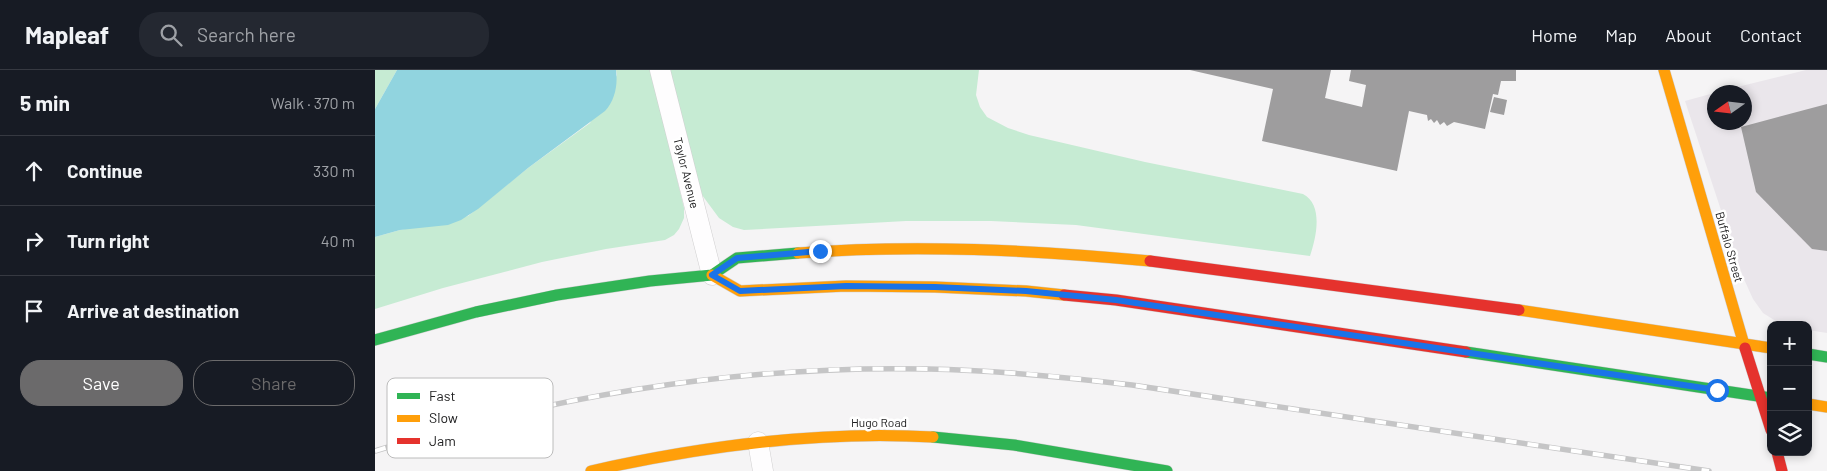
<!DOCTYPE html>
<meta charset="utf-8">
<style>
:root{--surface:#171b24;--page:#242831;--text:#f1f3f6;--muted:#9ea1a6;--line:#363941;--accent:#6b6a6b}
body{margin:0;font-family:Barlow,sans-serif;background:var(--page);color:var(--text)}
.controls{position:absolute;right:15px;bottom:15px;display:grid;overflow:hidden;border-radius:10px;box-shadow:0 2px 8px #0003}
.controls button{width:45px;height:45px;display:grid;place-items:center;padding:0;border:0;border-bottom:1px solid var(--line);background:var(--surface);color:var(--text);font:25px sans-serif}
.compass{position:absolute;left:1332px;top:15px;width:45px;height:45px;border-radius:50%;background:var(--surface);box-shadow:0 2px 8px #0003;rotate:256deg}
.stop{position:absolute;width:15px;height:15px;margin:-11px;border:4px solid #1a73e8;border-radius:50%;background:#fff}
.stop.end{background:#1a73e8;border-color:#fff;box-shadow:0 1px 5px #0008}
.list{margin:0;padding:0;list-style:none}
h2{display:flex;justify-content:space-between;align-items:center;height:65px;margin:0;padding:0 20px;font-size:21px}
h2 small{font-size:16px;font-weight:400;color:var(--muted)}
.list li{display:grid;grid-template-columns:32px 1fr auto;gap:15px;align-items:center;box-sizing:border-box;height:70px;padding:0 20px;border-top:1px solid var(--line)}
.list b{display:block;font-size:19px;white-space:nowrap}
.list em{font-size:16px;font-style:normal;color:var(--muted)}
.actions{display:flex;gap:10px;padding:15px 20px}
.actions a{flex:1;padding:11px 0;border:1px solid var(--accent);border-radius:20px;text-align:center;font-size:18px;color:var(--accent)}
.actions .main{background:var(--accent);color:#fff}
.icon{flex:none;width:28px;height:28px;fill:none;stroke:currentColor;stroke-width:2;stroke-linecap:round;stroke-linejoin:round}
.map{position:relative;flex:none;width:1452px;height:401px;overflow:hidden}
header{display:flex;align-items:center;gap:30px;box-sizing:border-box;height:70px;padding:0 25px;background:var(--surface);border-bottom:1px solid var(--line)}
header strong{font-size:24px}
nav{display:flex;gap:28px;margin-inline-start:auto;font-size:18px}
.search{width:350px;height:45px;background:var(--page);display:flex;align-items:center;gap:12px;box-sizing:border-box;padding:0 18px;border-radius:20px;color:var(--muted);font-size:19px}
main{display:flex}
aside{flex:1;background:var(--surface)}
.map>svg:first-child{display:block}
.built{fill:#eae6eb}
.green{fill:#c6ebd3}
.water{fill:#91d4df}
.building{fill:#9e9d9e}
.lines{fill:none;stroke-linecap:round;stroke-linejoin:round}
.street-casing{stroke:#d0cfd0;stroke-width:21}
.fast-casing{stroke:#d0cfd0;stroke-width:12}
.slow-casing{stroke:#d0cfd0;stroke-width:12}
.jam-casing{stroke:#d0cfd0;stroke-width:12}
.street{stroke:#fefdfe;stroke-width:20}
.fast{stroke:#30b455;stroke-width:11}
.slow{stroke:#ff9f0a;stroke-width:11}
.jam{stroke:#e5322d;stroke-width:11}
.rail-casing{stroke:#c5c5c6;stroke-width:5.5}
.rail{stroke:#fff;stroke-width:4;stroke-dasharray:11;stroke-linecap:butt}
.route{stroke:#1a73e8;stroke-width:6}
.labels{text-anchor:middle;stroke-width:5;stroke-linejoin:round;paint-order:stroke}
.street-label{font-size:12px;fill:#202021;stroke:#fff}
.key{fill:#fff;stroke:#bcbcbc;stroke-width:1}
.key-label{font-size:14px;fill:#202021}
</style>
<header>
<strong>Mapleaf</strong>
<div class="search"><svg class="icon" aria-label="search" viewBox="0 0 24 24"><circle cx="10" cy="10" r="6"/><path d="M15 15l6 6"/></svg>Search here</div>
<nav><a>Home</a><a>Map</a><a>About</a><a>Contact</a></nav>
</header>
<main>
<aside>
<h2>5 min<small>Walk · 370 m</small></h2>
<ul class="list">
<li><svg class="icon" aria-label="ahead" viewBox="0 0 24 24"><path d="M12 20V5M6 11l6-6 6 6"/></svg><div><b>Continue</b></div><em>330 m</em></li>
<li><svg class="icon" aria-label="right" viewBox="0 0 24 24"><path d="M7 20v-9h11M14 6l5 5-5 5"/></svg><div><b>Turn right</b></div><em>40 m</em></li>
<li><svg class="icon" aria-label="arrive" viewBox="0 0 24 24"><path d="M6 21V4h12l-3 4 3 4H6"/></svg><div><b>Arrive at destination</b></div></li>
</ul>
<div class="actions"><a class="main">Save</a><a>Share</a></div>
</aside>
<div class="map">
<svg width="1452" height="401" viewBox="0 0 1452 401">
<rect width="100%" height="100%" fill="#f5f4f5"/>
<polygon class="built" points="1431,0 1452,0 1452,263 1433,260 1433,255 1407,255 1388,243 1378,229 1368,207 1310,31 1339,23 1340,52 1370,52 1370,22 1342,22"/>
<g class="green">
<polygon points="0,0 22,0 0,39"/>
<polygon points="241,0 276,0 309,138 309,148 304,159 299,165 290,170 231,179 167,192 68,218 0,239 0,167 25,160 93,146 153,98 215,53 242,5"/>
<path d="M294,0H604L601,25L605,37L612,47L633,58L654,65L770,92L928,124C949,135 941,168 935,186L701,155L616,151H531L369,160L358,157L344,148L327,125Z"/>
</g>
<path class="water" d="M22,0H241C243,15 240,30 230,41L153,98L103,139L86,150L73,155L25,160L0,167V39Z"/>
<g class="building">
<polygon points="815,0 956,0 950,28 987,37 991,15 974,11 976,0 1141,0 1141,11 1126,11 1123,25 1118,24 1110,59 1079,52 1072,56 1069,52 1065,55 1062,50 1059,53 1056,49 1053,51 1052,45 1034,41 1022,101 887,71 898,19"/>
<polygon points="1119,27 1132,30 1129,45 1115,42"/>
<polygon points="1452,34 1452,181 1437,179 1381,122 1366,57"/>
</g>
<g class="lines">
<g class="street-casing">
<g id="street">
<polyline points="285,0 337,205"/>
<polyline points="383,372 388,401"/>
</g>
</g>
<g class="fast-casing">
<g id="fast">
<polyline points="0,270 101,242 182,225 275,211 337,205 362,188 423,183"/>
<polyline points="1091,282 1396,328"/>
<polyline points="1433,284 1452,287"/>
<polyline points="558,367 639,375 792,401"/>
</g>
</g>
<g class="slow-casing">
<g id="slow">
<polyline points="1289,0 1370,278"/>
<path d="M423,183C540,174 658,180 775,191"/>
<polyline points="337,205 365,221 471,216 560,217 651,221 689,225"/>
<polyline points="1144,240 1396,278"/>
<polyline points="1433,334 1452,337"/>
<path d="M216,401C328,376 443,360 558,367"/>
</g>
</g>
<g class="jam-casing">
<g id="jam">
<polyline points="775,191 1144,240"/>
<polyline points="689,225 741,230 1091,282"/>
<polyline points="1370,278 1396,360"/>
<polyline points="1402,382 1407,401"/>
</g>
</g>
<use href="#street" class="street"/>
<use href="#fast" class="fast"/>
<use href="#slow" class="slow"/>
<use href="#jam" class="jam"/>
<g class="rail-casing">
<path id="rail" d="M0,381C181,325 363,295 553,299C621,300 689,307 757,315L1334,401"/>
</g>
<use href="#rail" class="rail"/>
</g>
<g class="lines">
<polyline class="route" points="445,181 362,188 337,205 365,221 471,216 560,217 651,221 741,230 1342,320"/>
</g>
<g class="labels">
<g class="street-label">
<text transform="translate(311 103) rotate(76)" y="4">Taylor Avenue</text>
<text transform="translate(1354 177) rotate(74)" y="4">Buffalo Street</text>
<text x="504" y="357">Hugo Road</text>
</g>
</g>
<rect x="12" y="308" width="166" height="80" rx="8" class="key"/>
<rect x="22" y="323" width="23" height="6" fill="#30b455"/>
<rect x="22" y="345" width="23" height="7" fill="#ff9f0a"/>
<rect x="22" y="368" width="23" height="6" fill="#e5322d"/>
<g class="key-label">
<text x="54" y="331">Fast</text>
<text x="54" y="353">Slow</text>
<text x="54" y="376">Jam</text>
</g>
</svg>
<div class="controls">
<button>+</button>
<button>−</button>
<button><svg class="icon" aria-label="layers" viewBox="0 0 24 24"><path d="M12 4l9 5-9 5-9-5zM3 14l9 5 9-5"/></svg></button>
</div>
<svg class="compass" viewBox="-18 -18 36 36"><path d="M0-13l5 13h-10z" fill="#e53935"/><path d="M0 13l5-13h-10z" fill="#9ea1a6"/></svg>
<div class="stop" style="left:1342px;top:320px"></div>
<div class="stop end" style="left:445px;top:181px"></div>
</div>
</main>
